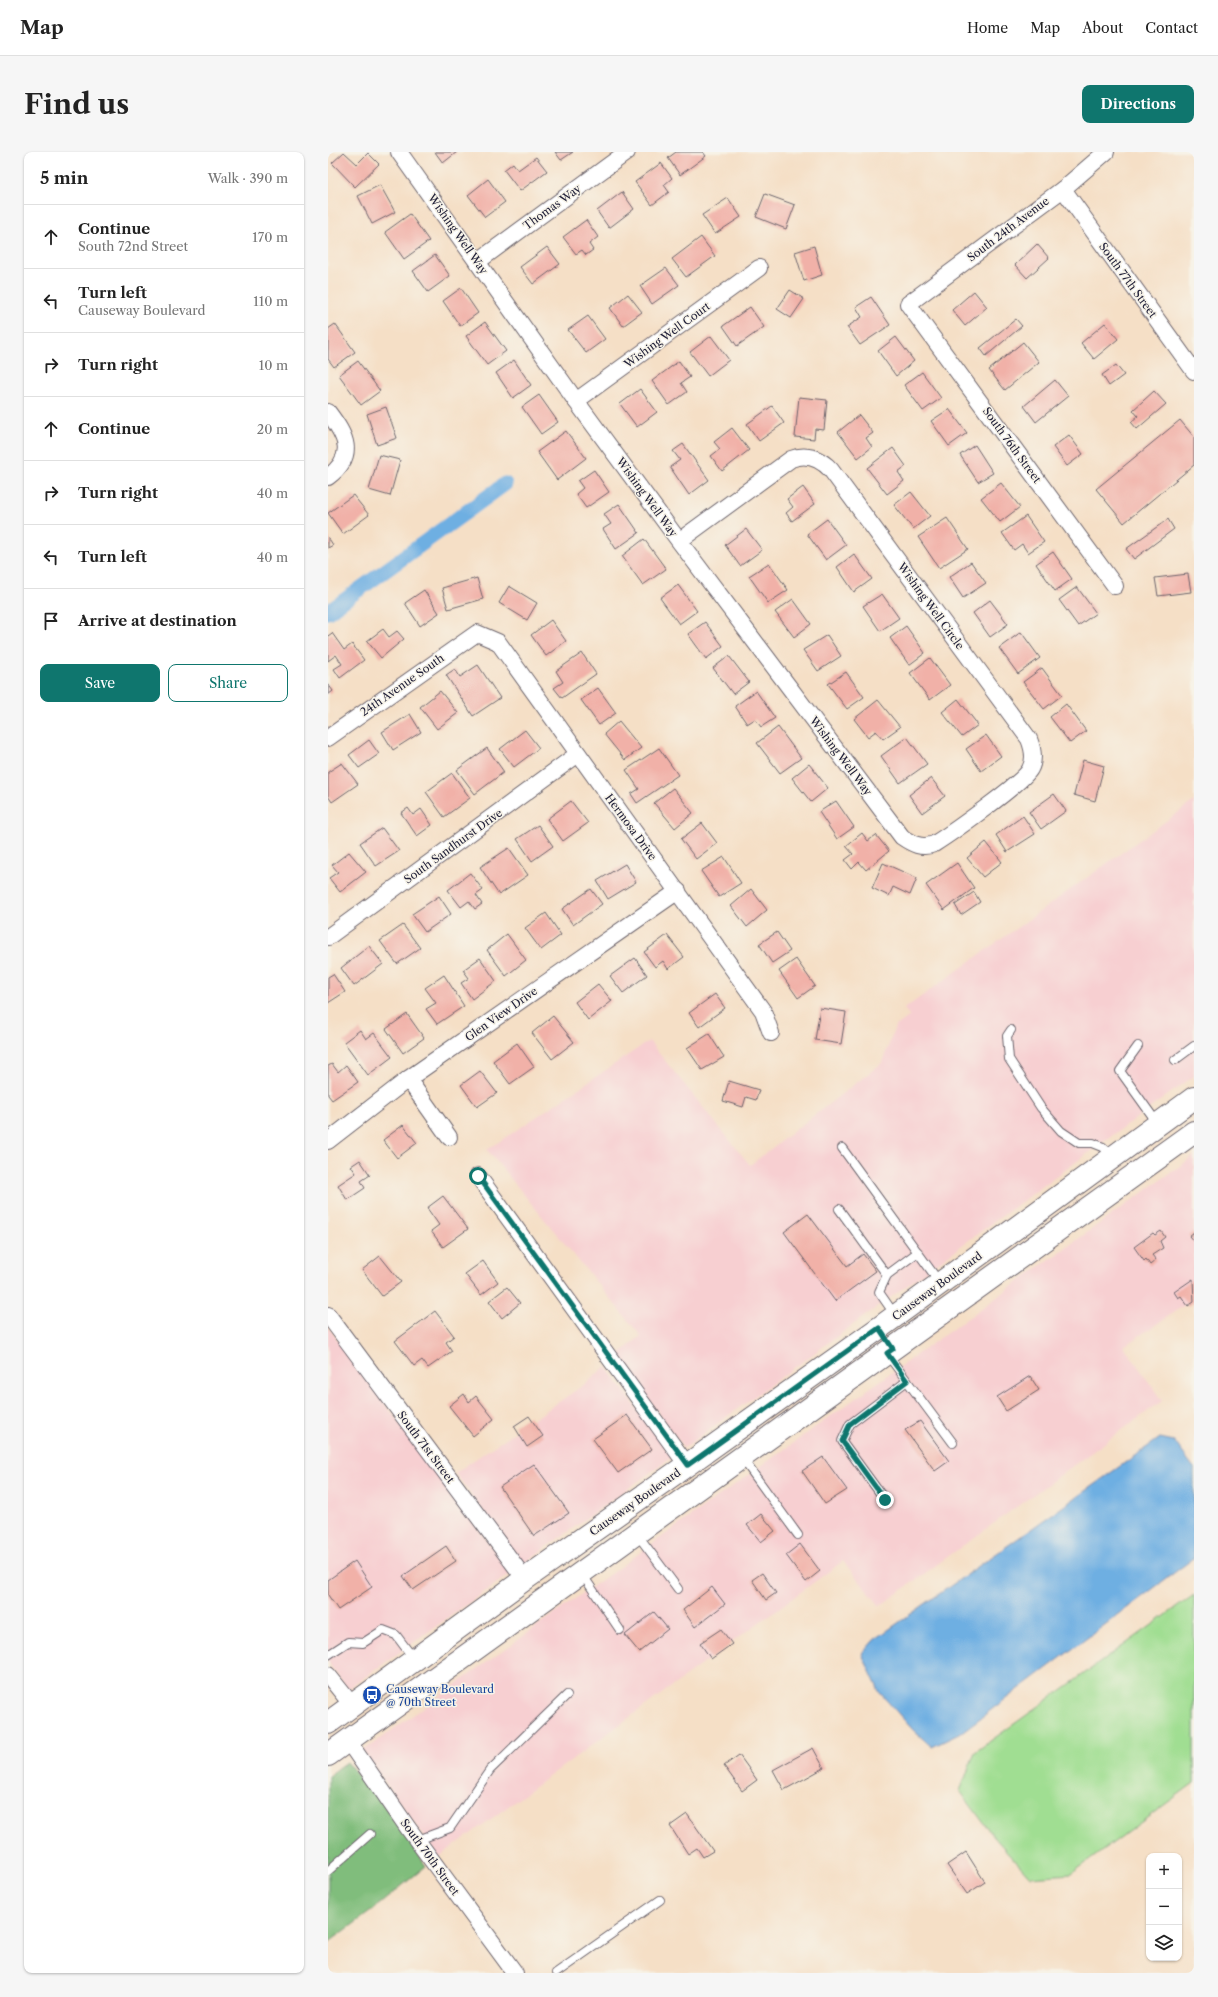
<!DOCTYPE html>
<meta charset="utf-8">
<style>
:root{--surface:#fff;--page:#f6f6f6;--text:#222;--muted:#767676;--line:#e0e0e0;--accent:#0f766e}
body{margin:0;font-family:"Libre Caslon Text",serif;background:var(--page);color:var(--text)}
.controls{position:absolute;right:12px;bottom:12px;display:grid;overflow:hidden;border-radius:8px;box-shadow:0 1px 3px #0004}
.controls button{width:36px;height:36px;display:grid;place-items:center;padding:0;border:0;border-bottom:1px solid var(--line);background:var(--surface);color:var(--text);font:20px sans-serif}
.stop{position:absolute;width:12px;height:12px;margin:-9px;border:3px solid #0f766e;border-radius:50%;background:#fff}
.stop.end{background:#0f766e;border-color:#fff;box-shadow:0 1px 4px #0008}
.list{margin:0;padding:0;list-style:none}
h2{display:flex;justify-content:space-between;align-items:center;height:52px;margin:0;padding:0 16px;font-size:17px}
h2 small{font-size:13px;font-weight:400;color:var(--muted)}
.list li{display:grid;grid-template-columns:26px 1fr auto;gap:12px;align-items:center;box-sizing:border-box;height:64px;padding:0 16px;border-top:1px solid var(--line)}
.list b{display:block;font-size:15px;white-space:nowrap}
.list p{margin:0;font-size:13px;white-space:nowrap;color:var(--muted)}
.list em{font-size:13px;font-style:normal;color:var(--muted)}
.actions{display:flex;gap:8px;padding:12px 16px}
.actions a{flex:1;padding:9px 0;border:1px solid var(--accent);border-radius:8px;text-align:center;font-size:14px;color:var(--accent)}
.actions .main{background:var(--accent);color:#fff}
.icon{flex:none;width:22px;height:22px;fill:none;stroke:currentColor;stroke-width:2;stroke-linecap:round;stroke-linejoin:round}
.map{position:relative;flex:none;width:866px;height:1821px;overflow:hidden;border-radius:8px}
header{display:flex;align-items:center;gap:24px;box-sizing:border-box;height:56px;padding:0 20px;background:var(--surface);border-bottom:1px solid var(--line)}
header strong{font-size:19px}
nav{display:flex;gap:22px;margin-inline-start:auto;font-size:14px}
.intro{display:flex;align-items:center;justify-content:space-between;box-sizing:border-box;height:96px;padding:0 24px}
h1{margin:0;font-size:28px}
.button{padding:10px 18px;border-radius:8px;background:var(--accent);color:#fff;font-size:14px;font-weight:700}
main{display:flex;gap:24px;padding:0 24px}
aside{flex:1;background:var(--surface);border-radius:8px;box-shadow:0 1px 3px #0004}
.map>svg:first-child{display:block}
.built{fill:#f7cfd1}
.green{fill:#a0de92;stroke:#618066}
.forest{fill:#80bd7c;stroke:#51705c}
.water{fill:#6eafe2;stroke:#48688e}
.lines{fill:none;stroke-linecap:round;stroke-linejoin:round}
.canal{stroke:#6eafe2;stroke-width:15}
.building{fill:#f1b1a8}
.lane-casing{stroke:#6c646c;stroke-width:10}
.street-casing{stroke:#6c646c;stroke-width:18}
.secondary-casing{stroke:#6c646c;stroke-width:24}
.lane{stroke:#fff;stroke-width:8}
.street{stroke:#fff;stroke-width:16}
.secondary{stroke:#fff;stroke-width:22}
.route{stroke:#0f766e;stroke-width:5}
.labels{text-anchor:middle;stroke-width:3;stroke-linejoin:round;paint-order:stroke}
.street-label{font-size:11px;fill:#22223b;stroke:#f7f3e8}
.transit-label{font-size:11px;fill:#164399;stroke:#f7f3e8;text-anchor:start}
</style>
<header>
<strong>Map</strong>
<nav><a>Home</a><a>Map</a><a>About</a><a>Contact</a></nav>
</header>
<div class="intro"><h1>Find us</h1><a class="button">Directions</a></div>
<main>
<aside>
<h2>5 min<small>Walk · 390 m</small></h2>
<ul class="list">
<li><svg class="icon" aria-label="ahead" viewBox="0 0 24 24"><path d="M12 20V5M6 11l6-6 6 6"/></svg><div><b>Continue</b><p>South 72nd Street</p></div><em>170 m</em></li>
<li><svg class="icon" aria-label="left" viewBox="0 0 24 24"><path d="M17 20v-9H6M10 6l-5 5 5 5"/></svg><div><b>Turn left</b><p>Causeway Boulevard</p></div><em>110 m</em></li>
<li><svg class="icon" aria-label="right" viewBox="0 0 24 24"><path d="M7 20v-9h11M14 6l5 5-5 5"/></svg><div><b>Turn right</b></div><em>10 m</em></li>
<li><svg class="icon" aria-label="ahead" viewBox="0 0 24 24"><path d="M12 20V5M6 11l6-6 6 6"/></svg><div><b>Continue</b></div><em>20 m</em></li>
<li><svg class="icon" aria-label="right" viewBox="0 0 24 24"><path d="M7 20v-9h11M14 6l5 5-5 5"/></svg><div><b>Turn right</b></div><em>40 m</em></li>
<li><svg class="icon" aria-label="left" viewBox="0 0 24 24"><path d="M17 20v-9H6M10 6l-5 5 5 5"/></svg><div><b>Turn left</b></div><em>40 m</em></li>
<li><svg class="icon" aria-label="arrive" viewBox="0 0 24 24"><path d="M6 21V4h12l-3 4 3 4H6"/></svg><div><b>Arrive at destination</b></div></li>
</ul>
<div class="actions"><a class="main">Save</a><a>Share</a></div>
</aside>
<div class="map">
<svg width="866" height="1821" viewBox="0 0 866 1821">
<rect width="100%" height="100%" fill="#f7f3e8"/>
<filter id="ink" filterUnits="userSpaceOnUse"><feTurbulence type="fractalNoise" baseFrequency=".025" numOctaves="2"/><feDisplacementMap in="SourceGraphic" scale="8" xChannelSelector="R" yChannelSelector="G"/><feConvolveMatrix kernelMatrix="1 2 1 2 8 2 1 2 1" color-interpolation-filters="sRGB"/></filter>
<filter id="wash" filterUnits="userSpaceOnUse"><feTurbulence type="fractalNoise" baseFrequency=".012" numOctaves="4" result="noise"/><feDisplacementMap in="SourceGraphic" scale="16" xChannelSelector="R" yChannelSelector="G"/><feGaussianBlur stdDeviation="0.9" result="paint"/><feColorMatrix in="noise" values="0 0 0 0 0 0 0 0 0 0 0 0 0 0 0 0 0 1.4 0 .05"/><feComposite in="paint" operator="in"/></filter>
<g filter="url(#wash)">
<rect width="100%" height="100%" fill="#f5dfc6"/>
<g class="built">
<polygon points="866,649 866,924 356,1296 289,1204 313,1184 159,998 321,889 422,1013 554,911 567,875 582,864 576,857"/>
<polygon points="866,1004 866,1147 796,1194 834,1249 552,1454 515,1409 111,1705 35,1599"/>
<polygon points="0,1175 183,1421 20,1537 0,1511"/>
<polygon points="278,1214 344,1305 195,1412 127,1321 260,1230"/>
</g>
<polygon class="green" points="866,1443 866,1631 743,1722 702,1725 666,1685 632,1639 647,1600"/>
<polygon class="forest" points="19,1610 56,1653 98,1714 42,1760 0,1791 0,1624"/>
<polygon class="water" points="832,1286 846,1289 866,1316 866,1406 631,1582 604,1595 585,1578 552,1541 534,1502 546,1488"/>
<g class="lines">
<polyline class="canal" points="0,460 177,332"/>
</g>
<g id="blocks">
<g class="building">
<polygon points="16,0 29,12 40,1 51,12 27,35 4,11"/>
<polygon points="107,0 129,0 115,11"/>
<polygon points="227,0 245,0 233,8"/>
<polygon points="348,0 375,0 378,4 352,23 340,6"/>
<polygon points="208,5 219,19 192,39 176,18 185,11 190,18"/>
<polygon points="333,11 344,26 336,33 341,40 324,53 307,30"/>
<polygon points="160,27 177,50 157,65 140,43"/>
<polygon points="52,33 67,60 44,72 30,44"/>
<polygon points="294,40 306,57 281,76 269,59"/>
<polygon points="437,42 467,53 458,77 428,65"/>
<polygon points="400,46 413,65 387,82 374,63"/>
<polygon points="82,62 101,89 76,107 57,80"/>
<polygon points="258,68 270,85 261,92 265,98 258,103 254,98 248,102 235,85"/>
<polygon points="373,85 387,104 358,125 344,107"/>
<polygon points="709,92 721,106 699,126 687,113"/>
<polygon points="486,94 494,123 476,129 467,100"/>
<polygon points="219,95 232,112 205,132 192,115"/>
<polygon points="107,103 122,124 100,140 85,119"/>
<polygon points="338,116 351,133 324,152 312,134"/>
<polygon points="133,136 150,161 132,174 115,149"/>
<polygon points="462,138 476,147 463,166 449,157"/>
<polygon points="646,139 659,155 637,174 624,158"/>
<polygon points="300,142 314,160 295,174 282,156"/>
<polygon points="543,145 562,173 532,193 519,175 534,165 528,155"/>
<polygon points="422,155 436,175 409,194 395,174"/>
<polygon points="260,164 277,187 258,201 240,178"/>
<polygon points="688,167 694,174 658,204 652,196"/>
<polygon points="157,170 178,199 159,213 138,184"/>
<polygon points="777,171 790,187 766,207 753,191"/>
<polygon points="7,172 27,200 6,215 0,207 0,177"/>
<polygon points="383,184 401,208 380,224 362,200"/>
<polygon points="568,185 586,209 568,224 550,199"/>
<polygon points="695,190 711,210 677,238 661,218"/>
<polygon points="186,208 203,233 185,246 168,221"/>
<polygon points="30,209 52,239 33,253 11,223"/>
<polygon points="351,209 362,225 353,231 359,240 341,253 324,229"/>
<polygon points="788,213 796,223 781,234 774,223"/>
<polygon points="594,220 613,246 595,259 576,233"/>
<polygon points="727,228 740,244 708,270 696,254"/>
<polygon points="312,237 329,260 309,275 292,252"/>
<polygon points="826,239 838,252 809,277 803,270 810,264 805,258"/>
<polygon points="211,243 230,270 213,282 194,255"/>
<polygon points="471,245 499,248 496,278 487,277 486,287 467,285"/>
<polygon points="444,254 456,271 431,289 419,272"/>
<polygon points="58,255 69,286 49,293 39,262"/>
<polygon points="621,257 639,281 621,294 603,269"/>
<polygon points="531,263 545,281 538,286 544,295 530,306 510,280"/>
<polygon points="852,268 866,285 866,313 796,371 768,337"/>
<polygon points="404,276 421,298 394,319 383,304 392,297 386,290"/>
<polygon points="238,279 258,306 229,328 209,300"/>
<polygon points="741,283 755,302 739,314 725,295"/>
<polygon points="355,292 381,328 361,343 342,315 352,308 345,299"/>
<polygon points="647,293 665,321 650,330 632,303"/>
<polygon points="565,296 578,314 570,320 576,329 559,342 539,316"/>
<polygon points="51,303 72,308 62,344 41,338"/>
<polygon points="266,318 281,340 258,356 248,342 255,336 250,329"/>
<polygon points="673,331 692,355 672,370 653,346"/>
<polygon points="475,335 487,352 464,369 458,361 465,355 459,347"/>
<polygon points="583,340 602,364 585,377 566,353"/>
<polygon points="25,343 41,363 15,382 0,361"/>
<polygon points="291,352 311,381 288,397 275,377 283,372 276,362"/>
<polygon points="698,364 716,390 700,401 694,392 686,398 674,381"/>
<polygon points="619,366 640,397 611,416 590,385"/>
<polygon points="499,367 518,393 498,408 479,382"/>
<polygon points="840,367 846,377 806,407 798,397"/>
<polygon points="418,377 434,398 412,414 397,393"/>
<polygon points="0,385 5,393 0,396"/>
<polygon points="316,387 338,417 315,433 294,404"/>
<polygon points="725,400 744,427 727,439 708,412"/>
<polygon points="526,402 544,427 526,440 509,415"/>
<polygon points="643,410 658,431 635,446 621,425"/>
<polygon points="441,411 460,438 440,451 421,424"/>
<polygon points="860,422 863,440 830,444 827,426"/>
<polygon points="149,426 155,447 120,457 114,436"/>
<polygon points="350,433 369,459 351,472 332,446"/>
<polygon points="181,434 209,451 199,468 171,451"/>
<polygon points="749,435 768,461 750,474 731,448"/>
<polygon points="96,438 111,461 92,474 77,451"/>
<polygon points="554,442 571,466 552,479 535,454"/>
<polygon points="465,447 483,472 466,485 447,460"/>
<polygon points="662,448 680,472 662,485 645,461"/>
<polygon points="223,468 238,489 218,504 203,483"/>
<polygon points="377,470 395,494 378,507 360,482"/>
<polygon points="578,474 597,501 581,513 562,486"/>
<polygon points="55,477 61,485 69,479 76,487 53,506 39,489"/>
<polygon points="693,480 712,506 690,522 671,496"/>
<polygon points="4,481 16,498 24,492 36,508 12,526 6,517 14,512 8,503 0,509 0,484"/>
<polygon points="499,483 513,504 490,519 475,498"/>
<polygon points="254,501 268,522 234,546 226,536 235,530 228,519"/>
<polygon points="401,504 421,530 405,542 385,516"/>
<polygon points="602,506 622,533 602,548 582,521"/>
<polygon points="150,513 172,546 145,564 118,523 127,517 132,525"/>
<polygon points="714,516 734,543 716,557 695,530"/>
<polygon points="518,520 536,545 519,557 500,532"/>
<polygon points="0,532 5,539 0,543"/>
<polygon points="270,536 288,561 271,573 253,548"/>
<polygon points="112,539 130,561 109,577 92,555"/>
<polygon points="428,539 447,566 433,575 427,567 419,572 407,554"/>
<polygon points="630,547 650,573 634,585 614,560"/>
<polygon points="550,548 572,575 555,587 548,579 540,585 526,567"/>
<polygon points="738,552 758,579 742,591 722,565"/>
<polygon points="82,562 93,580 65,598 54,580"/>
<polygon points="291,569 313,596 297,608 276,582"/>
<polygon points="450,575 473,606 452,621 429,591"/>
<polygon points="197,578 211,596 186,615 172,597"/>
<polygon points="658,583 673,604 653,619 638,597"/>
<polygon points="579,585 599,612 572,631 553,604"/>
<polygon points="41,588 51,602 31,616 21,603"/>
<polygon points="159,596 176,620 147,642 129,618"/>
<polygon points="331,596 350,623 309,651 303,642 311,637 298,618"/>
<polygon points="755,608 776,614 767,649 746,643"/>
<polygon points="14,611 30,632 4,650 0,644 0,620"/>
<polygon points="481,612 500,636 483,650 464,626"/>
<polygon points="124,621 142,646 116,665 98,640"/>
<polygon points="603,626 617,644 594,661 581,643"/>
<polygon points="345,636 365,661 347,676 326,651"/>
<polygon points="726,642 738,659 713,677 701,660"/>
<polygon points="243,649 260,671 235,689 219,667"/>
<polygon points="508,649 526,675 509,687 491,660"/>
<polygon points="80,656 85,663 93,657 104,673 89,684 73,661"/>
<polygon points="695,664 707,682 679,700 668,683"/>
<polygon points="374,671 389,691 368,707 353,687"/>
<polygon points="210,673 225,694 204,709 189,687"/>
<polygon points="54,676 71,699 48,714 32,691"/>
<polygon points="534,681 540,689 548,683 561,699 538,718 531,710 524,717 517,708 525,702 518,694"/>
<polygon points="658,690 674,710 655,725 639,706"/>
<polygon points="181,696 200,723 171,743 152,715"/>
<polygon points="21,700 38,720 12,740 1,726 10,720 4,713"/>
<polygon points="396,705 413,731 391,745 373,719"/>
<polygon points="555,711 589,726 582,743 565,735 561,744 544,736"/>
<polygon points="629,711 646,736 616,758 598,733"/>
<polygon points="297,712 308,730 280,747 269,729"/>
<polygon points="142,721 155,738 148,743 154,752 147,757 141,749 133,755 120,738"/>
<polygon points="263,737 274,752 245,773 234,757"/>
<polygon points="423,737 439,758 419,775 403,754"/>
<polygon points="646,740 652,750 633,763 627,753"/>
<polygon points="111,744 123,762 97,780 84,762"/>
<polygon points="218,761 233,783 213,798 197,776"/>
<polygon points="75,773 92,796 69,812 52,789"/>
<polygon points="449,780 462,799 444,811 431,792"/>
<polygon points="179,782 198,808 178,824 159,798"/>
<polygon points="339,783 356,805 340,817 335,809 327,815 316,800"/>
<polygon points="41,794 55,812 26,834 13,816"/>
<polygon points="152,806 168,829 144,847 133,831 141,826 135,818"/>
<polygon points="307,806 319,823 295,841 282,824"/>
<polygon points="468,807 487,834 470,846 451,819"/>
<polygon points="5,822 17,840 0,851 0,825"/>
<polygon points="116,823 136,854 109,872 98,857 108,851 97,836"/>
<polygon points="270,832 284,849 260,868 247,850"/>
<polygon points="387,842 397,856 371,875 361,861"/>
<polygon points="492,856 518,860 513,892 487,888"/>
<polygon points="79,862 96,886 75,901 58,877"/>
<polygon points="225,864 246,890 224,907 204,881"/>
<polygon points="32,878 38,887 46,881 64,905 40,923 16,890"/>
<polygon points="381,882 396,905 374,918 359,896"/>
<polygon points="189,891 206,915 182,932 165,909"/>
<polygon points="4,912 10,920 18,913 30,930 4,948 0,943 0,914"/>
<polygon points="152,919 169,941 149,955 133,933"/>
<polygon points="401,929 431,938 428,948 418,945 415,955 395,949"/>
<polygon points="75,973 89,991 69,1006 55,988"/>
<polygon points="32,1008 42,1023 33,1029 37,1036 19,1048 10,1033 28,1021 23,1014"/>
<polygon points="115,1044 140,1077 115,1095 103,1079 111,1073 99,1056"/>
<polygon points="480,1062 519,1114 535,1102 548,1119 507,1149 456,1080"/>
<polygon points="833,1079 837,1085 832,1089 835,1096 824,1103 828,1108 822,1113 818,1107 816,1109 806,1095 825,1081 827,1083"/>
<polygon points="866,1080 866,1090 861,1084"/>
<polygon points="52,1104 73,1130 54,1144 34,1118"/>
<polygon points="155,1109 170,1130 153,1143 137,1122"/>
<polygon points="865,1127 866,1150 860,1154 853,1144 850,1146 846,1140"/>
<polygon points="179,1135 192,1151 174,1166 161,1149"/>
<polygon points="107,1159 126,1184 118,1190 124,1199 100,1216 94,1208 86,1214 67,1189"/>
<polygon points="702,1224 711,1238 678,1259 669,1245"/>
<polygon points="136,1242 141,1250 148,1244 166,1267 145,1284 121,1254"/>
<polygon points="299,1263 324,1297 290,1321 265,1287"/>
<polygon points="201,1264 215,1284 199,1295 186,1274"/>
<polygon points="592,1269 621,1309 607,1319 577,1278"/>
<polygon points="495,1305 519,1338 497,1352 474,1319"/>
<polygon points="206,1312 241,1361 206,1384 172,1335"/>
<polygon points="433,1362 447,1379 433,1390 419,1373"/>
<polygon points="472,1392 492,1419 478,1430 458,1403"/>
<polygon points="118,1394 128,1409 85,1438 75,1424"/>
<polygon points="27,1409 44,1435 10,1458 0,1443 0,1428"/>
<polygon points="434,1421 448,1441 438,1448 424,1428"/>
<polygon points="384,1435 397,1452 367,1475 355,1458"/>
<polygon points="326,1460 340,1477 311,1500 297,1483"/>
<polygon points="393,1477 404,1492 383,1507 372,1491"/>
<polygon points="485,1596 496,1616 456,1638 445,1618"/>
<polygon points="411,1603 429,1628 414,1639 396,1614"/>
<polygon points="359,1662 385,1699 375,1705 369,1696 360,1702 342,1674"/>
<polygon points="638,1700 657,1730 639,1742 619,1713"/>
</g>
</g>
</g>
<g filter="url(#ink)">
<use href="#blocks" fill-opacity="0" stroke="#6c646c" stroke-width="1"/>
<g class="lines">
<g class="lane-casing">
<g id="lane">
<polyline points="683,878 679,884 681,907 713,956 733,979 751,991 765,991 775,995 784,1004"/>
<polyline points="810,894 792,919 830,972"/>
<polyline points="847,908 866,894"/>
<polyline points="514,996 612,1131"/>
<polyline points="511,1057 559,1123 590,1100"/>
<polyline points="559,1123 551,1140 567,1163"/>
<polyline points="559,1202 625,1291"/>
<polyline points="414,1306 470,1383"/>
<polyline points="557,1348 514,1289 522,1272 579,1229"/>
<polyline points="309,1382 350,1437"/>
<polyline points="254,1422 292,1478"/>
<polyline points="0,1503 20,1490 35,1491 55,1478 68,1483 86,1507"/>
<polyline points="90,1688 122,1676 162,1618 239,1543"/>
<polyline points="0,1719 42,1682"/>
<polyline points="228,1821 332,1748"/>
</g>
</g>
<g class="street-casing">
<g id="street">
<path d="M71,0L248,249L351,389L574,685C584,692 594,697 606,692C622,682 696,630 702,617C707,608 705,597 701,587L503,318C492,306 478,301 463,307L351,389"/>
<polyline points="778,0 735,37 580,152 787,434"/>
<polyline points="735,37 866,219"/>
<polyline points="149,110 299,0"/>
<polyline points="248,249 431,116"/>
<path d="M0,260C18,284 29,303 0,325"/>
<polyline points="0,586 149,481 170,490 435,859 443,881"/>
<polyline points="0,785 250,602"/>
<polyline points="80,927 121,985"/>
<polyline points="0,989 80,927 350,739"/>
<polyline points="150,1024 359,1313"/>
<polyline points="0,1163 197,1427"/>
<polyline points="0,1523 24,1553"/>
<polyline points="20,1589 80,1676 187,1821"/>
</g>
</g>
<g class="secondary-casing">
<g id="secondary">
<polyline points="0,1571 197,1427 359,1313 551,1176 866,946"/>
<polyline points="0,1603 866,980"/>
</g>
</g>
<use href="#lane" class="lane"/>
<use href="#street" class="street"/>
<use href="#secondary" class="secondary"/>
</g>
</g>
<g class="lines" filter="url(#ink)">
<polyline class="route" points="150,1024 360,1313 551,1176 565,1197 559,1201 579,1229 522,1272 514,1289 557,1348"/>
</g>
<defs>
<g id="bus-disc" transform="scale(1)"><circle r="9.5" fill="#1a4fb4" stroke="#f7f3e8"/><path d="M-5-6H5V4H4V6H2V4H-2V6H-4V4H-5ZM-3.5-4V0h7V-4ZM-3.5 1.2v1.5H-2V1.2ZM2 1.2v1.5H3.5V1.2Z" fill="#fff"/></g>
</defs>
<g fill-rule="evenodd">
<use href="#bus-disc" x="44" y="1543"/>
</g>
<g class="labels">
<g class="street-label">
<text transform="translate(224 55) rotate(-36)" y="4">Thomas Way</text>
<text transform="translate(680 77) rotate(-37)" y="4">South 24th Avenue</text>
<text transform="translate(130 82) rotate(55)" y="4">Wishing Well Way</text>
<text transform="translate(800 128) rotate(54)" y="4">South 77th Street</text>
<text transform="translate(339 183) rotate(-36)" y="4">Wishing Well Court</text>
<text transform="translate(684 293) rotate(54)" y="4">South 76th Street</text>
<text transform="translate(319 345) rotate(54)" y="4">Wishing Well Way</text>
<text transform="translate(603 454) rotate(54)" y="4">Wishing Well Circle</text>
<text transform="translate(74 533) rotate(-35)" y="4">24th Avenue South</text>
<text transform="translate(513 604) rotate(53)" y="4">Wishing Well Way</text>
<text transform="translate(303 675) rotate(54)" y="4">Hermosa Drive</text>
<text transform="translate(125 694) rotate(-36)" y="4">South Sandhurst Drive</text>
<text transform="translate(173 862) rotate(-35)" y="4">Glen View Drive</text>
<text transform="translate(609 1134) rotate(-36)" y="4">Causeway Boulevard</text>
<text transform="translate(98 1295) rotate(53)" y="4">South 71st Street</text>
<text transform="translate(307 1350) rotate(-35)" y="4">Causeway Boulevard</text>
<text transform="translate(102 1705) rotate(54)" y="4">South 70th Street</text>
</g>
<g class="transit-label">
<text x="58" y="1541">Causeway Boulevard<tspan x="58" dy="13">@ 70th Street</tspan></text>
</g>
</g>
</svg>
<div class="controls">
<button>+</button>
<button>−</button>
<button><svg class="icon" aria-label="layers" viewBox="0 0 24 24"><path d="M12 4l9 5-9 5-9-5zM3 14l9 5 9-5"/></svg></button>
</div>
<div class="stop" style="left:150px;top:1024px"></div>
<div class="stop end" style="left:557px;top:1348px"></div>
</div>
</main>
